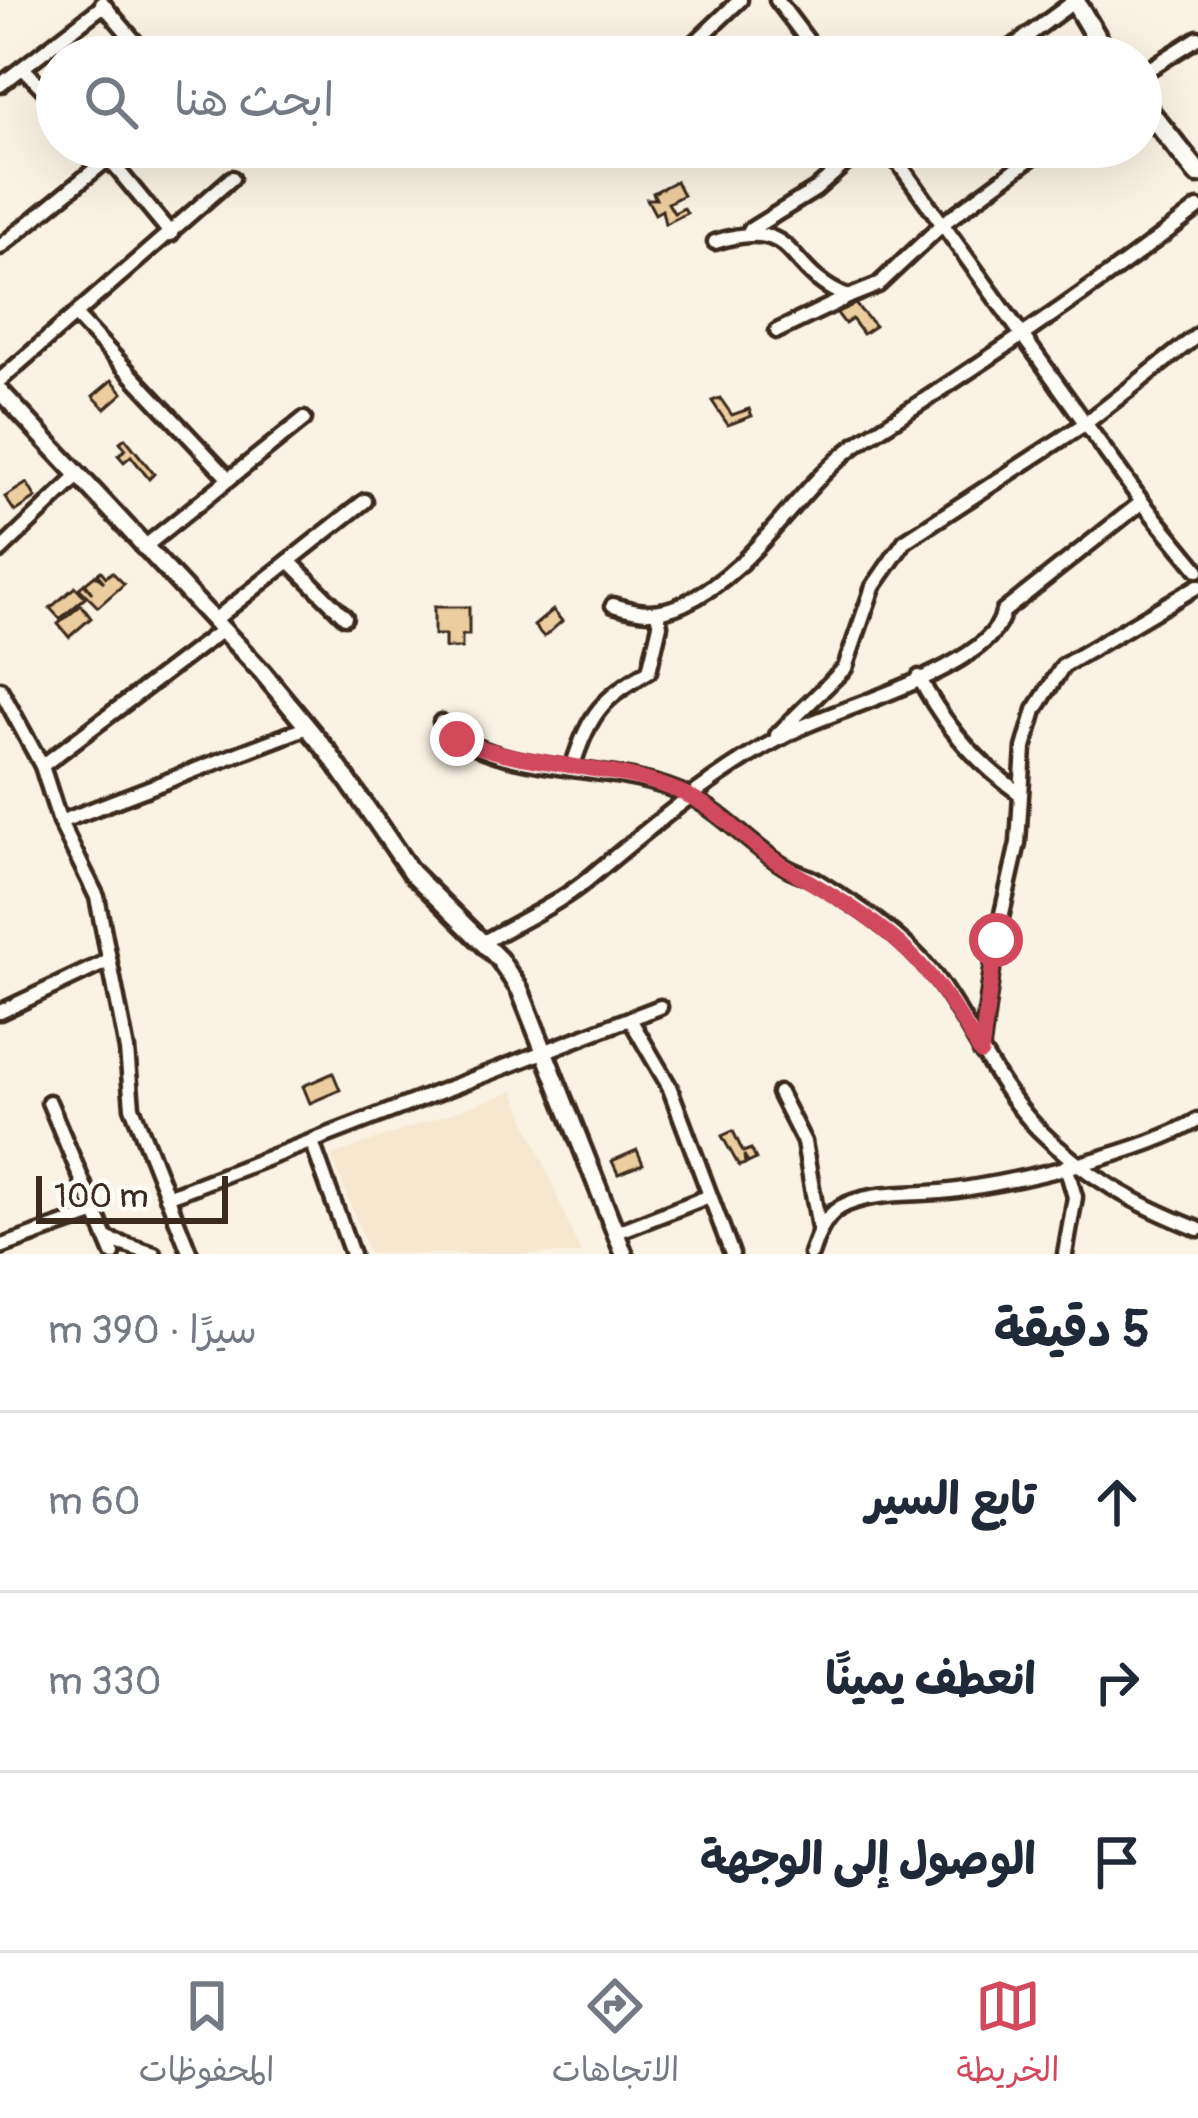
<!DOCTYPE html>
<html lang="ar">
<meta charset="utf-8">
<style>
:root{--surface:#fff;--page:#f2f2f3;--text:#1f2937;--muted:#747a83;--line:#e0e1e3;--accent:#d1495b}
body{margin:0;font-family:Pangolin,"Playpen Sans Arabic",sans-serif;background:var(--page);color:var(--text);direction:rtl}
.scale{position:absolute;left:36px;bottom:30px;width:192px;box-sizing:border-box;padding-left:12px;border:6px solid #3b2a1e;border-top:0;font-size:33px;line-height:42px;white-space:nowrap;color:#3b2a1e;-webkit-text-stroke:9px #fdfcf7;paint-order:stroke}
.stop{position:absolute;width:36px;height:36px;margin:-27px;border:9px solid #d1495b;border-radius:50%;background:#fff}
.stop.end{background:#d1495b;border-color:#fff;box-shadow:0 3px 12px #0008}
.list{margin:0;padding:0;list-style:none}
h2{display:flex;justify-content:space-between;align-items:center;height:156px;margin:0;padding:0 48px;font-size:51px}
h2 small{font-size:39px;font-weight:400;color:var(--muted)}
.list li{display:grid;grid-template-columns:78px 1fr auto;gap:36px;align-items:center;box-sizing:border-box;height:180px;padding:0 48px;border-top:3px solid var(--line)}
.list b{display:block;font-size:45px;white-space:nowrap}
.list em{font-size:39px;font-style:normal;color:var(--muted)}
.icon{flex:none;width:66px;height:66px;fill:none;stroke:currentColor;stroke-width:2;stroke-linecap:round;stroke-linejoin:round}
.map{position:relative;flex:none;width:1198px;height:1254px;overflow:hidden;direction:ltr}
.search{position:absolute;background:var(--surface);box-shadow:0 12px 48px #0002;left:36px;right:36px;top:36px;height:132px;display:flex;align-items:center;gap:30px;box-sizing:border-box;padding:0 42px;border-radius:66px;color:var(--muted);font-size:45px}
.sheet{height:696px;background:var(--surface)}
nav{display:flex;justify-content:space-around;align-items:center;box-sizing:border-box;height:168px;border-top:3px solid var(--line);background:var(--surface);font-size:33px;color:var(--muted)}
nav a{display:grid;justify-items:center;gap:6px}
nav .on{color:var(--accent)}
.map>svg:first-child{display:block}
.built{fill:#f6e8d0}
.building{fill:#eccd9f;stroke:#3b2a1e;stroke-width:3}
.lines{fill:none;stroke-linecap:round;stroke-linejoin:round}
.minor-casing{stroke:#3b2a1e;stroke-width:21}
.tertiary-casing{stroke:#3b2a1e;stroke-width:24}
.secondary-casing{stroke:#3b2a1e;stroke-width:27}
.minor{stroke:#fdfcf7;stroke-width:12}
.tertiary{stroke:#fdfcf7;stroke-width:15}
.secondary{stroke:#fdfcf7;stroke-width:18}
.route{stroke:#d1495b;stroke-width:15}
</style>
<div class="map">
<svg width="1198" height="1254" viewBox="0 0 1198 1254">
<rect width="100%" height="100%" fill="#faf3e5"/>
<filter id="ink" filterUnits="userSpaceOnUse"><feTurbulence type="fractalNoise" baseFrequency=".00833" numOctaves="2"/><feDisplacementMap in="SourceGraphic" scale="24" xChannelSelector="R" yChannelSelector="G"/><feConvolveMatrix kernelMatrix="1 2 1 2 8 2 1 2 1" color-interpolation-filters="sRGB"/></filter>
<g filter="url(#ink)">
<polygon class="built" points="514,1091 581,1254 369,1254 331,1155"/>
<g class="building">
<polygon points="676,181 683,195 668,203 674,213 684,208 687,213 665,224 662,210 655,214 647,199 656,199 653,193"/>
<polygon points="855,304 875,326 863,334 852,319 845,324 836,312"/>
<polygon points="112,380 123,393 105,409 93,396"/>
<polygon points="720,398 732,415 749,409 752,416 728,425 712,401"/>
<polygon points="125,438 154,474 149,479 131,456 124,462 118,455 126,449 120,442"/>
<polygon points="27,483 36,498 15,512 5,497"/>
<polygon points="101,571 106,577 112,572 124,584 98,607 79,588 84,584 92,593 85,583 95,575 104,582 97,574"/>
<polygon points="75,587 85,598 60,619 50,608"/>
<polygon points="81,605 91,618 69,637 58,624"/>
<polygon points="434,607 469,607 469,635 462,635 462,648 445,648 445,635 434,635"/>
<polygon points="553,610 562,621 544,637 534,626"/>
<polygon points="333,1073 340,1090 310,1103 303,1086"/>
<polygon points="733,1131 743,1152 751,1149 756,1159 748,1163 744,1155 745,1164 739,1166 722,1136"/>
<polygon points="637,1150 643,1164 618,1174 612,1161"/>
</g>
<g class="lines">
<g class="minor-casing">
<g id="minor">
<polyline points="777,0 820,57"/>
<polyline points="102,3 148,57"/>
<polyline points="680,57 740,0"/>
<polyline points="999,57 1076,0"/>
<polyline points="23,68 57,103"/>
<polyline points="1141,74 1198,38"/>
<polyline points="0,85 104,5"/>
<polyline points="99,147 171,234"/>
<polyline points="887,147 1142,502 1198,570"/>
<polyline points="750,230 815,190 864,147"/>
<path d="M715,242C802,215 780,270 848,297L878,285L945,222L1046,147"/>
<polyline points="0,247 109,158"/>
<polyline points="78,318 229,479"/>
<polyline points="777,331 848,297"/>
<polyline points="0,380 232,178"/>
<polyline points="143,548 304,419"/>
<polyline points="0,551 77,477"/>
<polyline points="289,561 345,617"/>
<path d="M613,605C640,613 657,616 683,604C758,570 798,482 866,438C980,365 1091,291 1198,208"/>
<polyline points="213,621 365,501"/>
<path d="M919,677C943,724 977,763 1019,793"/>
<polyline points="0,689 42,766 60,822 97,897 127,1050 132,1107 190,1254"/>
<path d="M441,722C497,781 616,759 689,796C724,814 751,846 784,866C795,873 807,875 817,881C856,905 902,935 931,971C970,1021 993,1083 1038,1129C1086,1177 1135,1204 1198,1229"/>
<polyline points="777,735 845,668 873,587 905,541 1086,423 1198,335"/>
<path d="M573,765C590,712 602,699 649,671L660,625L657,613"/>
<polyline points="42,766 222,630"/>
<polyline points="60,822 308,727"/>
<path d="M482,943C518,922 561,903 592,876C658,821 723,765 802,727C849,705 995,665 1003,612L1142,502"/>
<polyline points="0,1012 106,962"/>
<polyline points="630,1019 669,1086 732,1254"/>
<polyline points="981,1052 996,940 1018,843 1024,748 1035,710 1063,666 1198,586"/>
<polyline points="779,1093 804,1142 819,1228"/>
<polyline points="49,1102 113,1254"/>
<polyline points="312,1142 352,1254"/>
<polyline points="167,1197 660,1007"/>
<polyline points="615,1233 707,1197"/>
<polyline points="107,1239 154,1254"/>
<polyline points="0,1247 96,1213"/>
<path d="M811,1254C818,1233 826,1212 847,1204C881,1190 922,1196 958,1190C1024,1180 1142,1153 1198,1120"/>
<polyline points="1065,1254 1075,1197 1066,1166"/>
</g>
</g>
<g class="tertiary-casing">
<polyline id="tertiary" points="0,391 262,672 328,752 411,872 499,959 520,990 624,1254"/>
</g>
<g class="secondary-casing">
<g id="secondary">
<polyline points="1074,0 1108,57"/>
<polyline points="1141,102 1198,173"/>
</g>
</g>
<use href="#minor" class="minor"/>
<use href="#tertiary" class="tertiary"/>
<use href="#secondary" class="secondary"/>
</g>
</g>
<g class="lines" filter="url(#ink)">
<path class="route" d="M457,739C529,769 623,763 689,796C724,813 751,847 785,867C886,926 922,949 981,1053L996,940"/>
</g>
</svg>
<div class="scale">100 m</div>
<div class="stop" style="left:996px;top:940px"></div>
<div class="stop end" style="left:457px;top:739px"></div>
<div class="search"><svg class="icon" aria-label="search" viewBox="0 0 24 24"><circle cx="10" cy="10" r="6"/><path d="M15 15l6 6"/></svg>ابحث هنا</div>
</div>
<section class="sheet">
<h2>5 دقيقة<small>سيرًا · 390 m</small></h2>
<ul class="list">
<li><svg class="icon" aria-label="ahead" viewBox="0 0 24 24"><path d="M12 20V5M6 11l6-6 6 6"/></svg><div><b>تابع السير</b></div><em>60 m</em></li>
<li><svg class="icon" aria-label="right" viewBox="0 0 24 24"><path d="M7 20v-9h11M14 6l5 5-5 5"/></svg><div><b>انعطف يمينًا</b></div><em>330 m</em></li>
<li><svg class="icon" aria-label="arrive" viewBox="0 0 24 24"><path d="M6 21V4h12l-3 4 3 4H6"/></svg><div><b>الوصول إلى الوجهة</b></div></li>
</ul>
</section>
<nav>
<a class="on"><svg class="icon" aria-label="map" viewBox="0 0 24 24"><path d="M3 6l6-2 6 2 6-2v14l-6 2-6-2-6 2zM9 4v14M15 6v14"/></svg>الخريطة</a>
<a><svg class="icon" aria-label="directions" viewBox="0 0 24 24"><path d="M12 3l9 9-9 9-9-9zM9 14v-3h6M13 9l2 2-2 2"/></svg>الاتجاهات</a>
<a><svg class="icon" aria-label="saved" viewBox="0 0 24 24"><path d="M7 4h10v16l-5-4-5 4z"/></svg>المحفوظات</a>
</nav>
